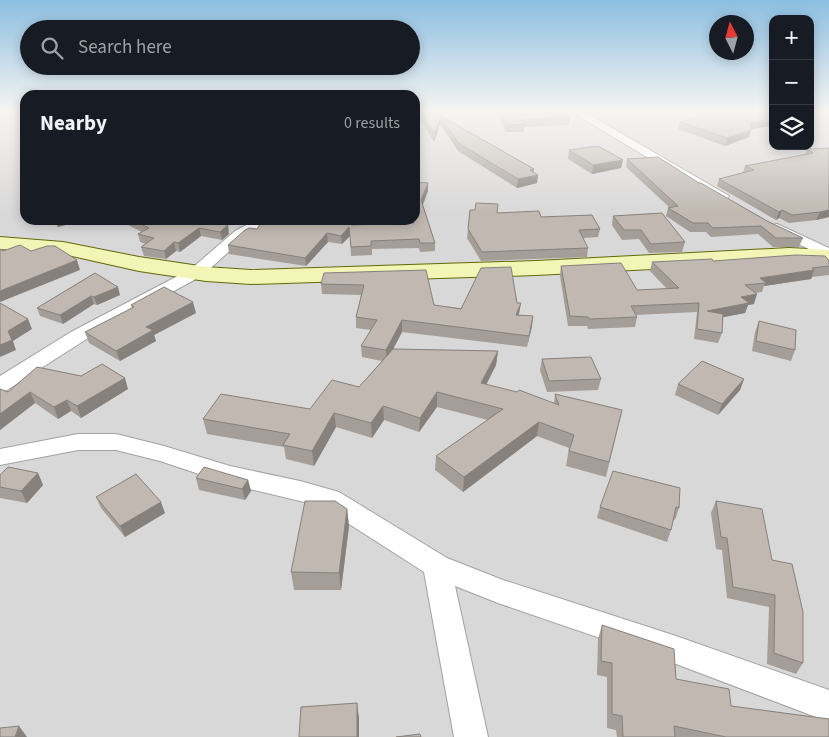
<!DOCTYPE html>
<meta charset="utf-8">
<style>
:root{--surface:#171b24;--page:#242831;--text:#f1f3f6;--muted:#9ea1a6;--line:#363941}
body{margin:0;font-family:"Source Sans 3",sans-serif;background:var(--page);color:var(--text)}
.controls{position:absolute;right:15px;top:15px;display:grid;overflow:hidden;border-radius:10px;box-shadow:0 2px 12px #0003}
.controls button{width:45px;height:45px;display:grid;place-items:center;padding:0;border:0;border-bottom:1px solid var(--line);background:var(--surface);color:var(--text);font:25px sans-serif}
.compass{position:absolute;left:709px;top:15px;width:45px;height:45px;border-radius:50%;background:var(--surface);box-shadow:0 2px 12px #0003;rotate:354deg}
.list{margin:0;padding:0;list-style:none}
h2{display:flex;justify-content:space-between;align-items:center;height:65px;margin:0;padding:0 20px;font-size:21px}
h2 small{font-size:16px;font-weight:400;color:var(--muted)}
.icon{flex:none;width:28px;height:28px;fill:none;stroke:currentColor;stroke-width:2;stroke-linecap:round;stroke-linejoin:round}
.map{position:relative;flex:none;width:829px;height:737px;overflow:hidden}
.search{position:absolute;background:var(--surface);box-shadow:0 2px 12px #0003;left:20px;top:20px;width:400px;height:55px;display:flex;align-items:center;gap:12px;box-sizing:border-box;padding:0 18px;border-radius:28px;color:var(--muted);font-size:19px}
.panel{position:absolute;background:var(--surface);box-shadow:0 2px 12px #0003;left:20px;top:90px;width:400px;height:135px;border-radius:15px}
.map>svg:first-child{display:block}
.residential{fill:#d9d8d8}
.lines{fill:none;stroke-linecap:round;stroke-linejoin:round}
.street-casing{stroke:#a2a2a2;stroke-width:2}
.secondary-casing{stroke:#606a0a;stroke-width:2}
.street{fill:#fff;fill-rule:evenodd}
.secondary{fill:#f2f5b6;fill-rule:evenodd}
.wall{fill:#a59e98}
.shaded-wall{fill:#86817c}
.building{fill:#c0b8b1;stroke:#86817c}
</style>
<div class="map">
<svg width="829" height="737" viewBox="0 0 829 737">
<rect width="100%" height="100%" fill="#ece8e1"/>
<polygon class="residential" points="0,111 25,111 25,220 415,220 415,111 773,111 773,146 810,146 810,111 829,111 829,737 0,737"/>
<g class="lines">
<g class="street-casing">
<g id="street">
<polygon points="570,111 583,111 729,196 727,199 717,199"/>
<polygon points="256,220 274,220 272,223 245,237 203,275 85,340 7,390 0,392 0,376 71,332 191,269 235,231"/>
<polygon points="777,224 829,248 829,259 772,231 770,228 772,225"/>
<polygon points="78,434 116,434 164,446 230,466 300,481 339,492 447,558 503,580 676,636 829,690 829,722 676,664 498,603 455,586 488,737 454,737 424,572 321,506 229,484 160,461 116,450 78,450 0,465 0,449"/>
</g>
</g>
<g class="secondary-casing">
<polygon id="secondary" points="0,237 63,242 139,257 206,267 251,270 536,261 789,248 829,250 829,264 789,262 536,275 251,284 206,281 139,271 63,254 0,249"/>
</g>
<use href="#street" class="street"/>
<use href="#secondary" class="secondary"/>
</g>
<g class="wall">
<polygon points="415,111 445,111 443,117 534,169 533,172 538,175 537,183 517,188 458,151 440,124 434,142"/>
<polygon points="496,111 564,111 570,117 569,125 524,127 524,132 506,132"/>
<polygon points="773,117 773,126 751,129 749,137 725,146 678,129 680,122"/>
<polygon points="829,148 829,217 816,220 789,223 779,218 776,220 717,186 719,179 743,172 745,166 805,154 807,149"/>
<polygon points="569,150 623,160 621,168 592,174 568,159"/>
<polygon points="627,159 699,183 767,221 803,238 799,247 773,247 758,234 711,237 706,232 690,232 666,216 668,208 669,207 626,167"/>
<polygon points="428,191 423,205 435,243 435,251 420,252 419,248 372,249 372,255 351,256 350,236 342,244 328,242 306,266 229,254 228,245 257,229 361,223 360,225 412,223 411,220 415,220"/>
<polygon points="497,213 541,217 600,229 598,237 583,238 588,248 587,257 481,261 467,238 468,229"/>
<polygon points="613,216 685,242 682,252 649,253 639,239 622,240 612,225"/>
<polygon points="52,220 84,220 58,227"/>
<polygon points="118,220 217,220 229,234 222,240 201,236 180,252 176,251 166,259 144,256 141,247 146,244 140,242 138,234 142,232"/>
<polygon points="829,260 829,275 812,277 811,279 764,286 762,292 755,293 754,304 748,305 745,313 722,317 722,333 718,343 694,339 697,312 636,315 637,317 635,327 588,329 587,326 568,326 560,276 561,266 637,290 667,289 650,271 652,262"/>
<polygon points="95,273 120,295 97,305 94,304 63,324 40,316 37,308"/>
<polygon points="324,273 434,305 519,315 533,316 527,347 402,332 393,349 498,351 496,365 486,385 554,403 555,394 622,410 606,477 566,466 569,448 537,436 463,492 435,470 436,456 488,420 437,407 419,432 384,420 372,438 336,427 314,466 286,459 284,447 207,434 203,419 310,409 359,387 382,361 362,357 361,346 371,330 356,328 356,317 361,295 322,294 321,284"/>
<polygon points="131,305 196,313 154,335 156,341 120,361 89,343 85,332 132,308"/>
<polygon points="759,321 795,350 791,361 752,351 755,332"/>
<polygon points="542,359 601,379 598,390 547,392 540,370"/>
<polygon points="744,379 740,390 718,415 675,395 678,384"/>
<polygon points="0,389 8,392 128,389 81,418 71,411 58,419 35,403 0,430"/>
<polygon points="38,473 43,485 27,503 0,498 0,475"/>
<polygon points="196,478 248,480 251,491 245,500 199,490"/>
<polygon points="680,488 679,508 675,520 674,519 671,530 667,542 597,518 600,507"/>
<polygon points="96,497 165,513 125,537 101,508"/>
<polygon points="716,501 772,560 803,663 796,674 767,664 769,607 727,598 722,550 716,549 711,513"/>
<polygon points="347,509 349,526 341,590 294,590 291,572"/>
<polygon points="602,625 676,679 731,706 828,719 829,718 829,737 617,737 616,730 607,728 607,677 597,675 598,639"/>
</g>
<g class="shaded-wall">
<polygon points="443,111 445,111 442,119 441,117"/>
<polygon points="441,117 440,124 434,142 435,134"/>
<polygon points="773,119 773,126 748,129 750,122"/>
<polygon points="751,130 749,137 725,146 727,138"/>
<polygon points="623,160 621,168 592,174 593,165"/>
<polygon points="534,169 533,176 538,175 537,183 517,188 518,179 530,170"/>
<polygon points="428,183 428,191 421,208 421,200"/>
<polygon points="782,210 779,218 776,220 779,212"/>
<polygon points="829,210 829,217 816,220 820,212"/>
<polygon points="56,220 84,220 58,227"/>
<polygon points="356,220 361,220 361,223 352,234 351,225"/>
<polygon points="228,225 229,234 222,240 220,232"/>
<polygon points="349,227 350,236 342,244 341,236"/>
<polygon points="199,228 201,236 180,252 178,243"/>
<polygon points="327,233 328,242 306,266 305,258"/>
<polygon points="174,242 176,251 166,259 164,251"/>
<polygon points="77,260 80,270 0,302 0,291"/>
<polygon points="814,270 811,279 764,286 766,283 760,278"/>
<polygon points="118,287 120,295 97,305 94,297"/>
<polygon points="757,294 754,304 748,305 745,313 704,321 707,311 741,297"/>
<polygon points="91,296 94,304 63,324 60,315"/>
<polygon points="193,302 196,313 154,335 156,341 120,361 116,351 146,327"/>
<polygon points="521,303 519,314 515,326 516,315"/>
<polygon points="533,316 532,327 527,347 529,336"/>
<polygon points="28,319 32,329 13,341 16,350 0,357 0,345 8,331"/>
<polygon points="402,320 402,332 387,361 386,350"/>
<polygon points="498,351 496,365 480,397 481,383"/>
<polygon points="125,378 128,389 81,418 77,406"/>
<polygon points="744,379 740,390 718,415 722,404"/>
<polygon points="30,392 35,403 0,430 0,414"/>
<polygon points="437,392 437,407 419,432 420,418"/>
<polygon points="67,400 71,411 58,419 54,407"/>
<polygon points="383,406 384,420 372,438 371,423"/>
<polygon points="334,413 336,427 314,466 312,451"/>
<polygon points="539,422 537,436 463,492 464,477"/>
<polygon points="38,473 43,485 27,503 21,491"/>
<polygon points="248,480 251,491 245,500 242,489"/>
<polygon points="161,502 165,513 125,537 120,526"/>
<polygon points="347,509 349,526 341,590 339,573"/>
<polygon points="357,703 359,718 359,737 357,737"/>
<polygon points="19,726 27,737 15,737"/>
</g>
<g class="building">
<polygon points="420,111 443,111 441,116 534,169 530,170 538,175 518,179 458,143 441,117 435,134"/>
<polygon points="500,111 564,111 570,117 522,120 524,124 507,125"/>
<polygon points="717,111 757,111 773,117 773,119 750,122 751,130 727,138 680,122"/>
<polygon points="598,146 623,160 593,165 569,150"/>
<polygon points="829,148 829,210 820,212 792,215 782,210 779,212 719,179 754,170 745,166 813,153 807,149"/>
<polygon points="658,157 699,183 701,183 767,221 803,238 776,238 761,226 713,228 708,223 693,223 668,208 678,206 627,159"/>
<polygon points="415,182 428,183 421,200 435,243 420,243 419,239 371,241 371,246 351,247 349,227 341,236 327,233 305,258 228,245 245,230 249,228 257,229 262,221 264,220 356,220 351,225 414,223 413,220 415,220"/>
<polygon points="476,203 498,204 497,213 539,211 541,217 592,215 600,229 579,230 588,248 482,252 468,229 470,210 475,210"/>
<polygon points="662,213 685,242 651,244 641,230 624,230 613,216"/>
<polygon points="132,220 217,220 228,225 220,232 199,228 178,243 174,242 164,251 141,247 154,238 138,234 149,228"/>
<polygon points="20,245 31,251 47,246 55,246 77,260 0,291 0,249 3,251"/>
<polygon points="796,255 825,256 829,260 829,266 812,268 814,270 760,278 766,283 745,285 757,294 741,297 749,303 707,311 723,314 722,333 697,329 699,303 631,306 637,317 590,319 588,317 570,316 561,266 621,263 637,290 679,288 652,262 712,259 713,261"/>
<polygon points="511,267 517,303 521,303 516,315 533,316 529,336 402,320 386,350 361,346 377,320 356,317 364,285 321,284 324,273 426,270 434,305 461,309 481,268"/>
<polygon points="95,273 118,287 94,297 91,296 60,315 37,308"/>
<polygon points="164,287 193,302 146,327 153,330 116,351 85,332 134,307 131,305"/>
<polygon points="0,303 28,319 8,331 12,340 0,345"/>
<polygon points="759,321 796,330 795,350 756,341"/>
<polygon points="393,349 498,351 481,383 517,392 519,390 559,405 555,394 622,410 609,462 569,451 574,435 539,422 464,477 436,456 503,409 437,392 420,418 383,406 371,423 334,413 312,451 283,445 290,434 203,419 221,394 310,409 332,380 359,387"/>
<polygon points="591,357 601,379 549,381 542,359"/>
<polygon points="702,361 744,379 722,404 678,384"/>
<polygon points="102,364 125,378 77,406 67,400 54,407 30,392 0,414 0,389 8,392 37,367 81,376"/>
<polygon points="8,467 38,473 21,491 0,487 0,475"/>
<polygon points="204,467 248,480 242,489 196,478"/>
<polygon points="613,471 680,488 679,508 676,507 671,530 600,507"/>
<polygon points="136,474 161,502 120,526 96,497"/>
<polygon points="305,501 335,501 347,509 339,573 291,572"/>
<polygon points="716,501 762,509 772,560 792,564 803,612 803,663 774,653 775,595 733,587 727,538 721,537"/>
<polygon points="602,625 674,649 676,679 729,689 731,706 829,719 829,737 726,737 674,726 675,737 623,737 622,716 612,714 612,663 601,661"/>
<polygon points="357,703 357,737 299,737 301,707"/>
<polygon points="19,726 15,737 0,737 0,728"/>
<polygon points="420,734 421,737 396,737"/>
</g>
<linearGradient id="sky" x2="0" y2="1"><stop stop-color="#8cbee2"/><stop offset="0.52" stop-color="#f6f5f2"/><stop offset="1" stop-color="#f6f5f2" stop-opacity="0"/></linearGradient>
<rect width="829" height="214" fill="url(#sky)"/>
</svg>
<div class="controls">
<button>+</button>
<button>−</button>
<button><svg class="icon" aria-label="layers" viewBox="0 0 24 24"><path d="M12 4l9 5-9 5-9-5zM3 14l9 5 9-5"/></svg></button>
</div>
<svg class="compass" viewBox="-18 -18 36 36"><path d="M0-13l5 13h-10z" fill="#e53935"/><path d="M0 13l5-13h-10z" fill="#9ea1a6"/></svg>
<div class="search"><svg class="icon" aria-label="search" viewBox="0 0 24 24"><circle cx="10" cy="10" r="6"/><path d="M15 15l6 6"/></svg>Search here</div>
<section class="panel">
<h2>Nearby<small>0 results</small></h2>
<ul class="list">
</ul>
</section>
</div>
